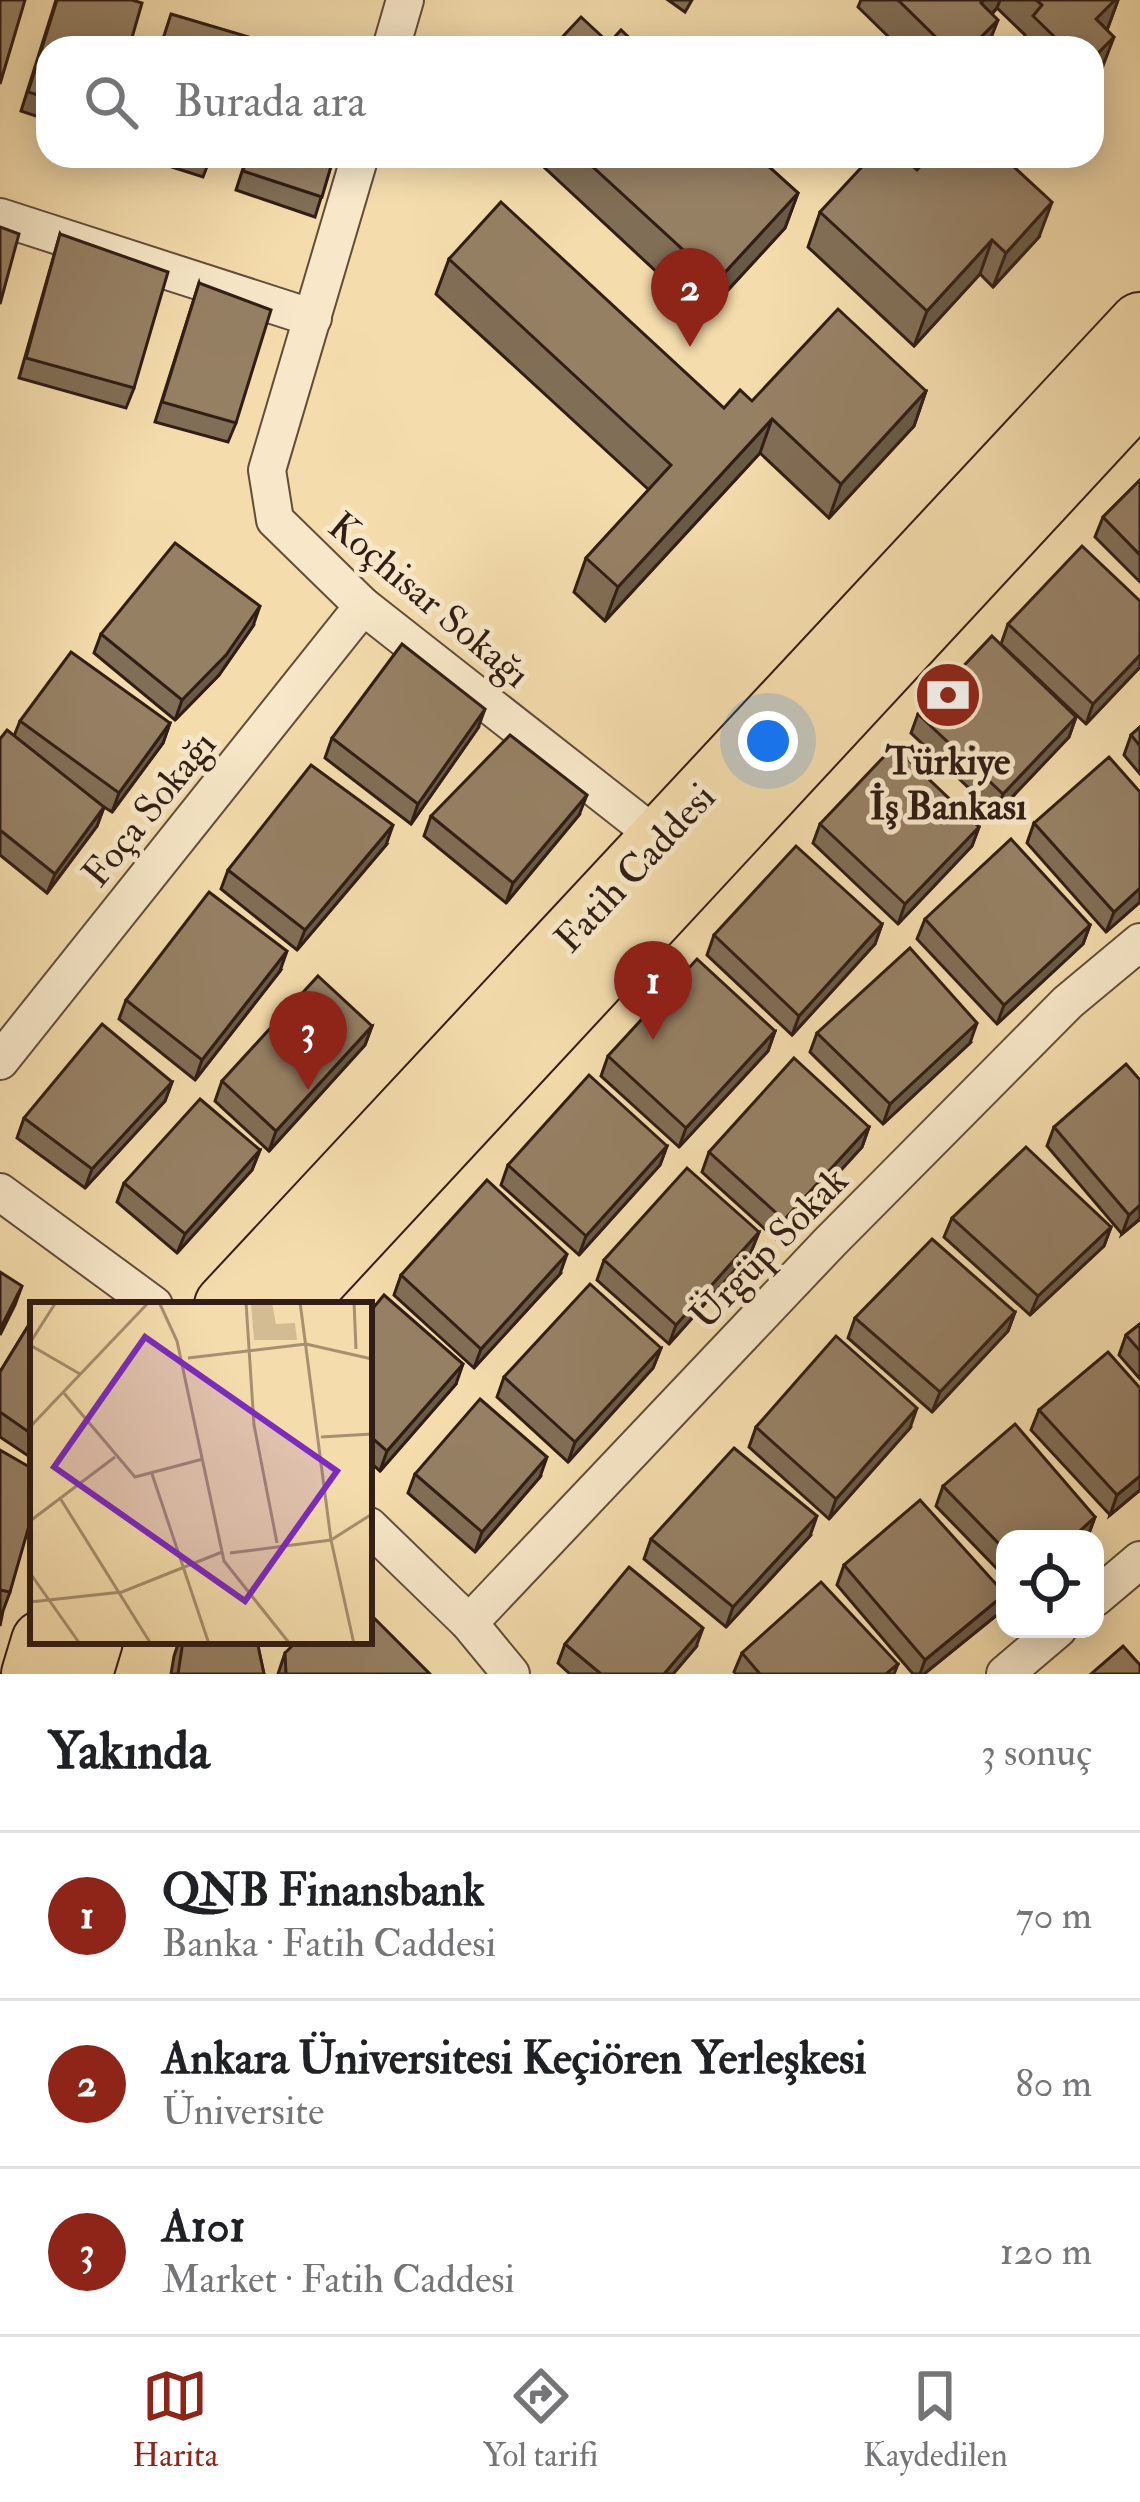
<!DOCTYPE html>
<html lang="tr">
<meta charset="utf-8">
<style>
:root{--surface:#fff;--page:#f2f2f2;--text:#202124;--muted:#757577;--line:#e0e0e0;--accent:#8f2418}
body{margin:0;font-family:"IM FELL Double Pica",serif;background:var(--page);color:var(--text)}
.controls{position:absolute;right:36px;bottom:36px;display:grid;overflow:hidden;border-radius:24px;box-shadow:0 6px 30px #0003}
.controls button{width:108px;height:108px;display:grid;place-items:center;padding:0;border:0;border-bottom:3px solid var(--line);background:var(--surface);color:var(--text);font:60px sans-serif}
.you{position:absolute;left:768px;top:741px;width:42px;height:42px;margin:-30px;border:9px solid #fff;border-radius:50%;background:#1a73e8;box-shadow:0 0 0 18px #1a73e833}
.badge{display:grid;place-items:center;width:78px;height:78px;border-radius:50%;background:var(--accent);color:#fff;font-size:39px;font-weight:700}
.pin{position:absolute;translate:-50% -99px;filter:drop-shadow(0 3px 6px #0008)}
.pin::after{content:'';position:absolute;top:63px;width:42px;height:36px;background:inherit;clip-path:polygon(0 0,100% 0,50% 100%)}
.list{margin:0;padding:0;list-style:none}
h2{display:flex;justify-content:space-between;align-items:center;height:156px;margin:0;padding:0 48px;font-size:51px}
h2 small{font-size:39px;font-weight:400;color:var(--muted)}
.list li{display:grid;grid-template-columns:78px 1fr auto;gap:36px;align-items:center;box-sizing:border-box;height:168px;padding:0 48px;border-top:3px solid var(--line)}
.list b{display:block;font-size:45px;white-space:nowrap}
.list p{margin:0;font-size:39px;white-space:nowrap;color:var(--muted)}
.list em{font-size:39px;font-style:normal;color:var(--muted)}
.icon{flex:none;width:66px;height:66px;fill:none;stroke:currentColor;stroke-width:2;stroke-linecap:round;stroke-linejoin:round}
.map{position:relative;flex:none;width:1140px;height:1674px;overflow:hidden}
.search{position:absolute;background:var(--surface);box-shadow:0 6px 30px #0003;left:36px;right:36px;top:36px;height:132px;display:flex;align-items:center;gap:30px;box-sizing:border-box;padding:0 42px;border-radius:36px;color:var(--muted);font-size:45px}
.sheet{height:660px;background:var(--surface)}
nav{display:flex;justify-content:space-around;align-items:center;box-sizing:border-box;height:168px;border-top:3px solid var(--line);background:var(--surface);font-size:33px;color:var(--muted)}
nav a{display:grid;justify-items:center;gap:6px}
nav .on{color:var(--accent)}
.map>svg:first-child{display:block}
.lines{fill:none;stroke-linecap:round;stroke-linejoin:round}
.minor-casing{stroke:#624d3b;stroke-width:40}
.primary-casing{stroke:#311d15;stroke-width:64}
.minor{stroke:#f8e8c9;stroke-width:36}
.primary{stroke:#f4dcac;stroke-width:60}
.wall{fill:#816e56;stroke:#311d15;stroke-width:3}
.shaded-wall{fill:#695a46;stroke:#311d15;stroke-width:3}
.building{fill:#968064;stroke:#311d15;stroke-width:3}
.labels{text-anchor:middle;stroke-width:10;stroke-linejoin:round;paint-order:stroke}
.street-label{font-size:39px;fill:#311d15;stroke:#f8e8c9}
.poi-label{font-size:39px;font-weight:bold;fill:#311d15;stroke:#f8e8c9}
.inset-road{fill:none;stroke:#a69070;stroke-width:3}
.view{fill:#7b2cbf;fill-opacity:0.15;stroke:#7b2cbf;stroke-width:6}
.inset-edge{fill:none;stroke:#311d15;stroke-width:6}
</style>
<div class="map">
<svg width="1140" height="1674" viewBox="0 0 1140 1674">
<rect width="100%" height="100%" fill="#f4dcac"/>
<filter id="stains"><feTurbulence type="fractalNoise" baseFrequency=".00167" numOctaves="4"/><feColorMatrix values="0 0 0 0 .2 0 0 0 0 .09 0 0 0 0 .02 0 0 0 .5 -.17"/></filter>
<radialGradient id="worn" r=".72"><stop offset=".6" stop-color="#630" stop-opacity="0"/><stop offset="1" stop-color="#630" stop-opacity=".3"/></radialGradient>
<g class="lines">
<g class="minor-casing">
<g id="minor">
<polyline points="391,48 405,0"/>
<polyline points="360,156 267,470 275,520 363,606 660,839"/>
<polyline points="0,217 313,318"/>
<polyline points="0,1061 363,606"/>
<polyline points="0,1192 154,1305"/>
<polyline points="369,1526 469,1623 511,1674"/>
<polyline points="1095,1598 1140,1560"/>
<polyline points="469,1623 830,1242 1068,1002 1140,942"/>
<polyline points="1005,1674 1058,1629"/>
</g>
</g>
<g class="primary-casing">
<g id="primary">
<polyline points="225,1305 1140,323"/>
<polyline points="293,1305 1140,392"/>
<polyline points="32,1674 42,1641"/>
<polyline points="82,1674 92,1641"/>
</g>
</g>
<use href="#minor" class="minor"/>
<use href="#primary" class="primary"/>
</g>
<g class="wall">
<polygon points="56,0 48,48 48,120 21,111"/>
<polygon points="668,0 692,0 685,12"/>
<polygon points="861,0 1118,0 1107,30 1101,71 1092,48 1021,48 1025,35 997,8 992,14 987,48 900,48 858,7"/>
<polygon points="137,156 211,156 203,177"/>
<polygon points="247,156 334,156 315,217 236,190"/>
<polygon points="532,156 757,156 798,193 785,228 704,316"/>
<polygon points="917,170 1039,237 993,287 980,274 914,346 808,247 820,212"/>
<polygon points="60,234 134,388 126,408 19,378"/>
<polygon points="449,259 724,408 752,401 926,391 914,426 829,518 760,453 605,621 574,592 586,558 649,490 436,294"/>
<polygon points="199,283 236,423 228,442 155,422"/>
<polygon points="1140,480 1140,582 1095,537 1103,517"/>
<polygon points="1140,601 1140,667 1086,724 1001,644 1008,624"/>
<polygon points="253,626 219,675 175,720 94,653 101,634"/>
<polygon points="918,714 1076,717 1069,737 996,814 911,733"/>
<polygon points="20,721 170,723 163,743 112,812 104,807 97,826 47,893 0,855 0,739 14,736"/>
<polygon points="1140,727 1140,774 1124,755 1131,735"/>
<polygon points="478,728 411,824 325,758 332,738"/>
<polygon points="579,815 506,903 424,836 431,816"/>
<polygon points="1034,823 1140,902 1106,932 1027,843"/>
<polygon points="820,824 979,827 972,846 898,924 813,843"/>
<polygon points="386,845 297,950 221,889 228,870"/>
<polygon points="925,919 1090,925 1083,944 997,1024 917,939"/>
<polygon points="882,924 875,944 792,1035 707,955 714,935"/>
<polygon points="280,971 195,1080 119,1019 126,1000"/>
<polygon points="372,1026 365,1045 269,1151 215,1101 222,1081"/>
<polygon points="775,1031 768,1051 679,1147 601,1076 608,1056"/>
<polygon points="817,1033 970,1043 883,1124 810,1052"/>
<polygon points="1140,1080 1140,1219 1122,1234 1047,1146 1054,1127"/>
<polygon points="172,1082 165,1101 85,1188 17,1138 24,1118"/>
<polygon points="869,1127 862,1147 777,1240 702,1172 709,1152"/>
<polygon points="667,1146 660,1165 579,1255 501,1185 508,1165"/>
<polygon points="260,1150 252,1170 177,1253 117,1202 124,1183"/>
<polygon points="952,1218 1111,1227 1104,1246 1030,1315 944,1237"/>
<polygon points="759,1232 751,1252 669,1344 597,1280 604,1260"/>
<polygon points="560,1274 474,1368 394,1295 401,1275"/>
<polygon points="1015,1312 1008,1331 932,1412 848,1338 855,1318"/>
<polygon points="369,1313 456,1384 380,1471 369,1461"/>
<polygon points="33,1318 33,1459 0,1437 0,1372"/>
<polygon points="1140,1324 1140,1379 1119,1355 1126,1335"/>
<polygon points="661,1348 653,1368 568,1462 497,1397 504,1377"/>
<polygon points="1039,1410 1140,1490 1110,1515 1031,1430"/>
<polygon points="756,1427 910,1428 829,1519 749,1447"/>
<polygon points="0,1450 10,1592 3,1611 0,1626"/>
<polygon points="415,1474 540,1477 475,1552 408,1493"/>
<polygon points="943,1486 1095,1517 1088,1536 1085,1539 1005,1539 1005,1577 936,1506"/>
<polygon points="810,1536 726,1627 644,1559 651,1539"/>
<polygon points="844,1565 1005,1594 998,1614 924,1674 913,1674 837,1585"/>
<polygon points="179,1641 263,1641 258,1647 264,1674 171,1674 174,1656"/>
<polygon points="565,1644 696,1647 673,1674 570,1674 558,1663"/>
<polygon points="285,1653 430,1674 278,1674"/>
<polygon points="742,1653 898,1664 894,1674 736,1674 734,1672"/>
</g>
<g class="shaded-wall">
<polygon points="984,0 1000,0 997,8 968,38 981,3"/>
<polygon points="1105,0 1118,0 1107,30 1096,19"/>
<polygon points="998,20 987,48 970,48"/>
<polygon points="1114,37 1101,71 1092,81 1092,59"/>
<polygon points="798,193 785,228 704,316 717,281"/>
<polygon points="1052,202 1039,237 993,287 1006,253"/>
<polygon points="992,240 980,274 914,346 927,311"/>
<polygon points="926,391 914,426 829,518 841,484"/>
<polygon points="772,419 760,453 605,621 618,587"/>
<polygon points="260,606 253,626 219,675 175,720 182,700"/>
<polygon points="1140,655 1140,667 1086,724 1093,704"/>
<polygon points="485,709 478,728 411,824 418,804"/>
<polygon points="1076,717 1069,737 996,814 1003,794"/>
<polygon points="170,723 163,743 112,812 119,793"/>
<polygon points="587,795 579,815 506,903 513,883"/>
<polygon points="104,807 97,826 47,893 55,874"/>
<polygon points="393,825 386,845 297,950 305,930"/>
<polygon points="979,827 972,846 898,924 905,904"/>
<polygon points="1140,888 1140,902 1106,932 1114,912"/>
<polygon points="882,924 875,944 792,1035 799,1016"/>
<polygon points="1090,925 1083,944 997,1024 1004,1005"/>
<polygon points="287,951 280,971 195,1080 202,1060"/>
<polygon points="977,1023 970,1043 883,1124 890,1104"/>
<polygon points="372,1026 365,1045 269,1151 276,1131"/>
<polygon points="775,1031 768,1051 679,1147 686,1128"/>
<polygon points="172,1082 165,1101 85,1188 92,1169"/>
<polygon points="869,1127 862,1147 777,1240 784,1220"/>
<polygon points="667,1146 660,1165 579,1255 586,1236"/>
<polygon points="260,1150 252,1170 177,1253 185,1234"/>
<polygon points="1140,1205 1140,1219 1122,1234 1129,1215"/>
<polygon points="1111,1227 1104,1246 1030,1315 1038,1296"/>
<polygon points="759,1232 751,1252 669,1344 676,1325"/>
<polygon points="567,1254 560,1274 474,1368 481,1349"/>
<polygon points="22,1286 15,1305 0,1335 0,1329"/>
<polygon points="1015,1312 1008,1331 932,1412 940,1392"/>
<polygon points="661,1348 653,1368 568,1462 575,1442"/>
<polygon points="463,1364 456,1384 380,1471 387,1451"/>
<polygon points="917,1408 910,1428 829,1519 836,1499"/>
<polygon points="547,1457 540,1477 475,1552 482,1532"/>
<polygon points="1140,1476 1140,1490 1110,1515 1117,1495"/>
<polygon points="817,1516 810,1536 726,1627 733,1607"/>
<polygon points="1095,1517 1088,1536 1085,1539 1071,1539"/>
<polygon points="1005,1594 998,1614 924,1674 920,1674 925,1660"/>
<polygon points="703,1628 696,1647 673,1674 664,1674"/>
</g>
<g class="building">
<polygon points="0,0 25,0 0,84"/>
<polygon points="57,0 132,0 142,3 129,48 48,48 48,98 28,92"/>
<polygon points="898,0 984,0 981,3 998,20 970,48 947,48"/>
<polygon points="1036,0 1115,0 1096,19 1114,37 1092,59 1092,48 1066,48 1033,16 1042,5"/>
<polygon points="171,14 252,38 249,48 160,48"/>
<polygon points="581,17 609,43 621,30 640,48 552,48"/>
<polygon points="248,156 334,156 322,197 243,171"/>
<polygon points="581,156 757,156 798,193 717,281"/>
<polygon points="872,156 901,156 917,170 930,156 1002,156 1052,202 1006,253 992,240 927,311 820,212"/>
<polygon points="501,202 724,408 740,390 752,401 838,309 926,391 841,484 772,419 618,587 586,558 671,465 449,259"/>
<polygon points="0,227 19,234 0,304"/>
<polygon points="60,234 168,272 134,388 26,358"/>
<polygon points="199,283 271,310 236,423 162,402"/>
<polygon points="1140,480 1140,555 1103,517"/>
<polygon points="175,543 260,606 226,655 182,700 101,634"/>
<polygon points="1082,546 1140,601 1140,655 1093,704 1008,624"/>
<polygon points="992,636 1076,717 1003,794 918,714"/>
<polygon points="402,644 485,709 418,804 332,738"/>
<polygon points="71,652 170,723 119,793 20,721"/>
<polygon points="1140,727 1140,746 1131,735"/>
<polygon points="7,730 104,807 55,874 0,830 0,739"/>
<polygon points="510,735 587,795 513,883 431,816"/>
<polygon points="894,746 979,827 905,904 820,824"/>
<polygon points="1109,757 1140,792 1140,888 1114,912 1034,823"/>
<polygon points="311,765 393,825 305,930 228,870"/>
<polygon points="1011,839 1090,925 1004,1005 925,919"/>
<polygon points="796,846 882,924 799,1016 714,935"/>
<polygon points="209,892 287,951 202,1060 126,1000"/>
<polygon points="910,948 977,1023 890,1104 817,1033"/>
<polygon points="697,959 775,1031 686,1128 608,1056"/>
<polygon points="318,976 372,1026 276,1131 222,1081"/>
<polygon points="102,1024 172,1082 92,1169 24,1118"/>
<polygon points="794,1058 869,1127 784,1220 709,1152"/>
<polygon points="1126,1064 1140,1080 1140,1205 1129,1215 1054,1127"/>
<polygon points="589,1075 667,1146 586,1236 508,1165"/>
<polygon points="200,1099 260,1150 185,1234 124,1183"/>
<polygon points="1026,1147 1111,1227 1038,1296 952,1218"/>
<polygon points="687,1168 759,1232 676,1325 604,1260"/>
<polygon points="487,1180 567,1254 481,1349 401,1275"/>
<polygon points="932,1239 1015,1312 940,1392 855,1318"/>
<polygon points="0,1272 22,1286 0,1329"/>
<polygon points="590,1284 661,1348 575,1442 504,1377"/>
<polygon points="384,1295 463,1364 387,1451 369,1435 369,1313"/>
<polygon points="33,1318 33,1435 0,1412 0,1372"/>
<polygon points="1140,1324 1140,1351 1126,1335"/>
<polygon points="836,1336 917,1408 836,1499 756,1427"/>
<polygon points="1108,1352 1140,1388 1140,1476 1117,1495 1039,1410"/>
<polygon points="480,1399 547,1457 482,1532 415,1474"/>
<polygon points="1015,1424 1095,1517 1071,1539 1005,1539 1005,1550 943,1486"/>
<polygon points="734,1448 817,1516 733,1607 651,1539"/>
<polygon points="0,1450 33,1469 33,1512 10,1592 0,1590"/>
<polygon points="920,1500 1005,1594 925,1660 844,1565"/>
<polygon points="629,1567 703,1628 664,1674 601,1674 565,1644"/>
<polygon points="821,1582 898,1664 886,1674 760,1674 742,1653"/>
<polygon points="369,1613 430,1674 286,1674 285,1653 297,1641 369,1641"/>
<polygon points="183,1641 257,1641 264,1674 178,1674"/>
<polygon points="1123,1646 1140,1665 1140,1674 1091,1674"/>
</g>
<defs>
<g id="bank-disc" transform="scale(3.45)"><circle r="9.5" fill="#8f2418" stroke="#f8e8c9"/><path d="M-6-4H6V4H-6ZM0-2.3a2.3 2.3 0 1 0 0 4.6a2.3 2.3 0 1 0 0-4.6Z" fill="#fff"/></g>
</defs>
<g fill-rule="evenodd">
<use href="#bank-disc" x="948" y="695"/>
</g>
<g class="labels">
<g class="street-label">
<text transform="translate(430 599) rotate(40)" y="14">Koçhisar Sokağı</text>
<text transform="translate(148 808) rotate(-51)" y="14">Foça Sokağı</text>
<text transform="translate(634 867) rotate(-47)" y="14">Fatih Caddesi</text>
<text transform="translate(768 1247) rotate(-46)" y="14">Ürgüp Sokak</text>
</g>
<g class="poi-label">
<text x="948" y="774">Türkiye<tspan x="948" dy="45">İş Bankası</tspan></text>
</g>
</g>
<g transform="translate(30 1302)">
<rect width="342" height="342" fill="#f4dcac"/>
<path d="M242,1L246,22L265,21L267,38H224L221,2Z" fill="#d3bc92"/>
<path class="inset-road" d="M129,0L147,39L194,259L260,342M216,0L224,123L247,241M270,0L301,238L324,342M324,0L326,47M0,41L26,0M0,43L50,72M158,56L276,42L342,57M33,90L105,175L173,157M0,125L119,0M291,135L342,132M122,172L179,342M30,196L121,342M0,219L85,155M200,251L301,238L342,212M0,271L50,342M0,300L92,290L192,250"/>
<path class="view" d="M115,35L307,169L215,299L24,165Z"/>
<rect width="342" height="342" class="inset-edge"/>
</g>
<rect width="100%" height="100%" filter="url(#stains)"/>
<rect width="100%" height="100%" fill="url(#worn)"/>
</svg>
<div class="controls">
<button><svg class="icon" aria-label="locate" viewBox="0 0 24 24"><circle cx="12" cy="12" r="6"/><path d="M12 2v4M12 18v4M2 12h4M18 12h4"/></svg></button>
</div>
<div class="you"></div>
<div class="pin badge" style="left:653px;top:1040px">1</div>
<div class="pin badge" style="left:690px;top:347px">2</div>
<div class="pin badge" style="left:308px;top:1090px">3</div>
<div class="search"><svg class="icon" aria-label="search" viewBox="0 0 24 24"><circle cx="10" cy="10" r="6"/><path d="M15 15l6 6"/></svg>Burada ara</div>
</div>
<section class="sheet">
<h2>Yakında<small>3 sonuç</small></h2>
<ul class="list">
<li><span class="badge">1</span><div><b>QNB Finansbank</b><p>Banka · Fatih Caddesi</p></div><em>70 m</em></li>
<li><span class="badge">2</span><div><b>Ankara Üniversitesi Keçiören Yerleşkesi</b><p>Üniversite</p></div><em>80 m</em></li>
<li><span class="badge">3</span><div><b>A101</b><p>Market · Fatih Caddesi</p></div><em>120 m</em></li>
</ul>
</section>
<nav>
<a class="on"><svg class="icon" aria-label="map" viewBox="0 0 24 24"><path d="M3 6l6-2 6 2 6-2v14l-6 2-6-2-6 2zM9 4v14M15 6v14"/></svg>Harita</a>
<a><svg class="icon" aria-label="directions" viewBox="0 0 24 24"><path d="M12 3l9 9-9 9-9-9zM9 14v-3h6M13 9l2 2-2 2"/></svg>Yol tarifi</a>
<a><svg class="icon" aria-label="saved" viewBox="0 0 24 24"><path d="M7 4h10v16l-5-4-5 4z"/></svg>Kaydedilen</a>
</nav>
